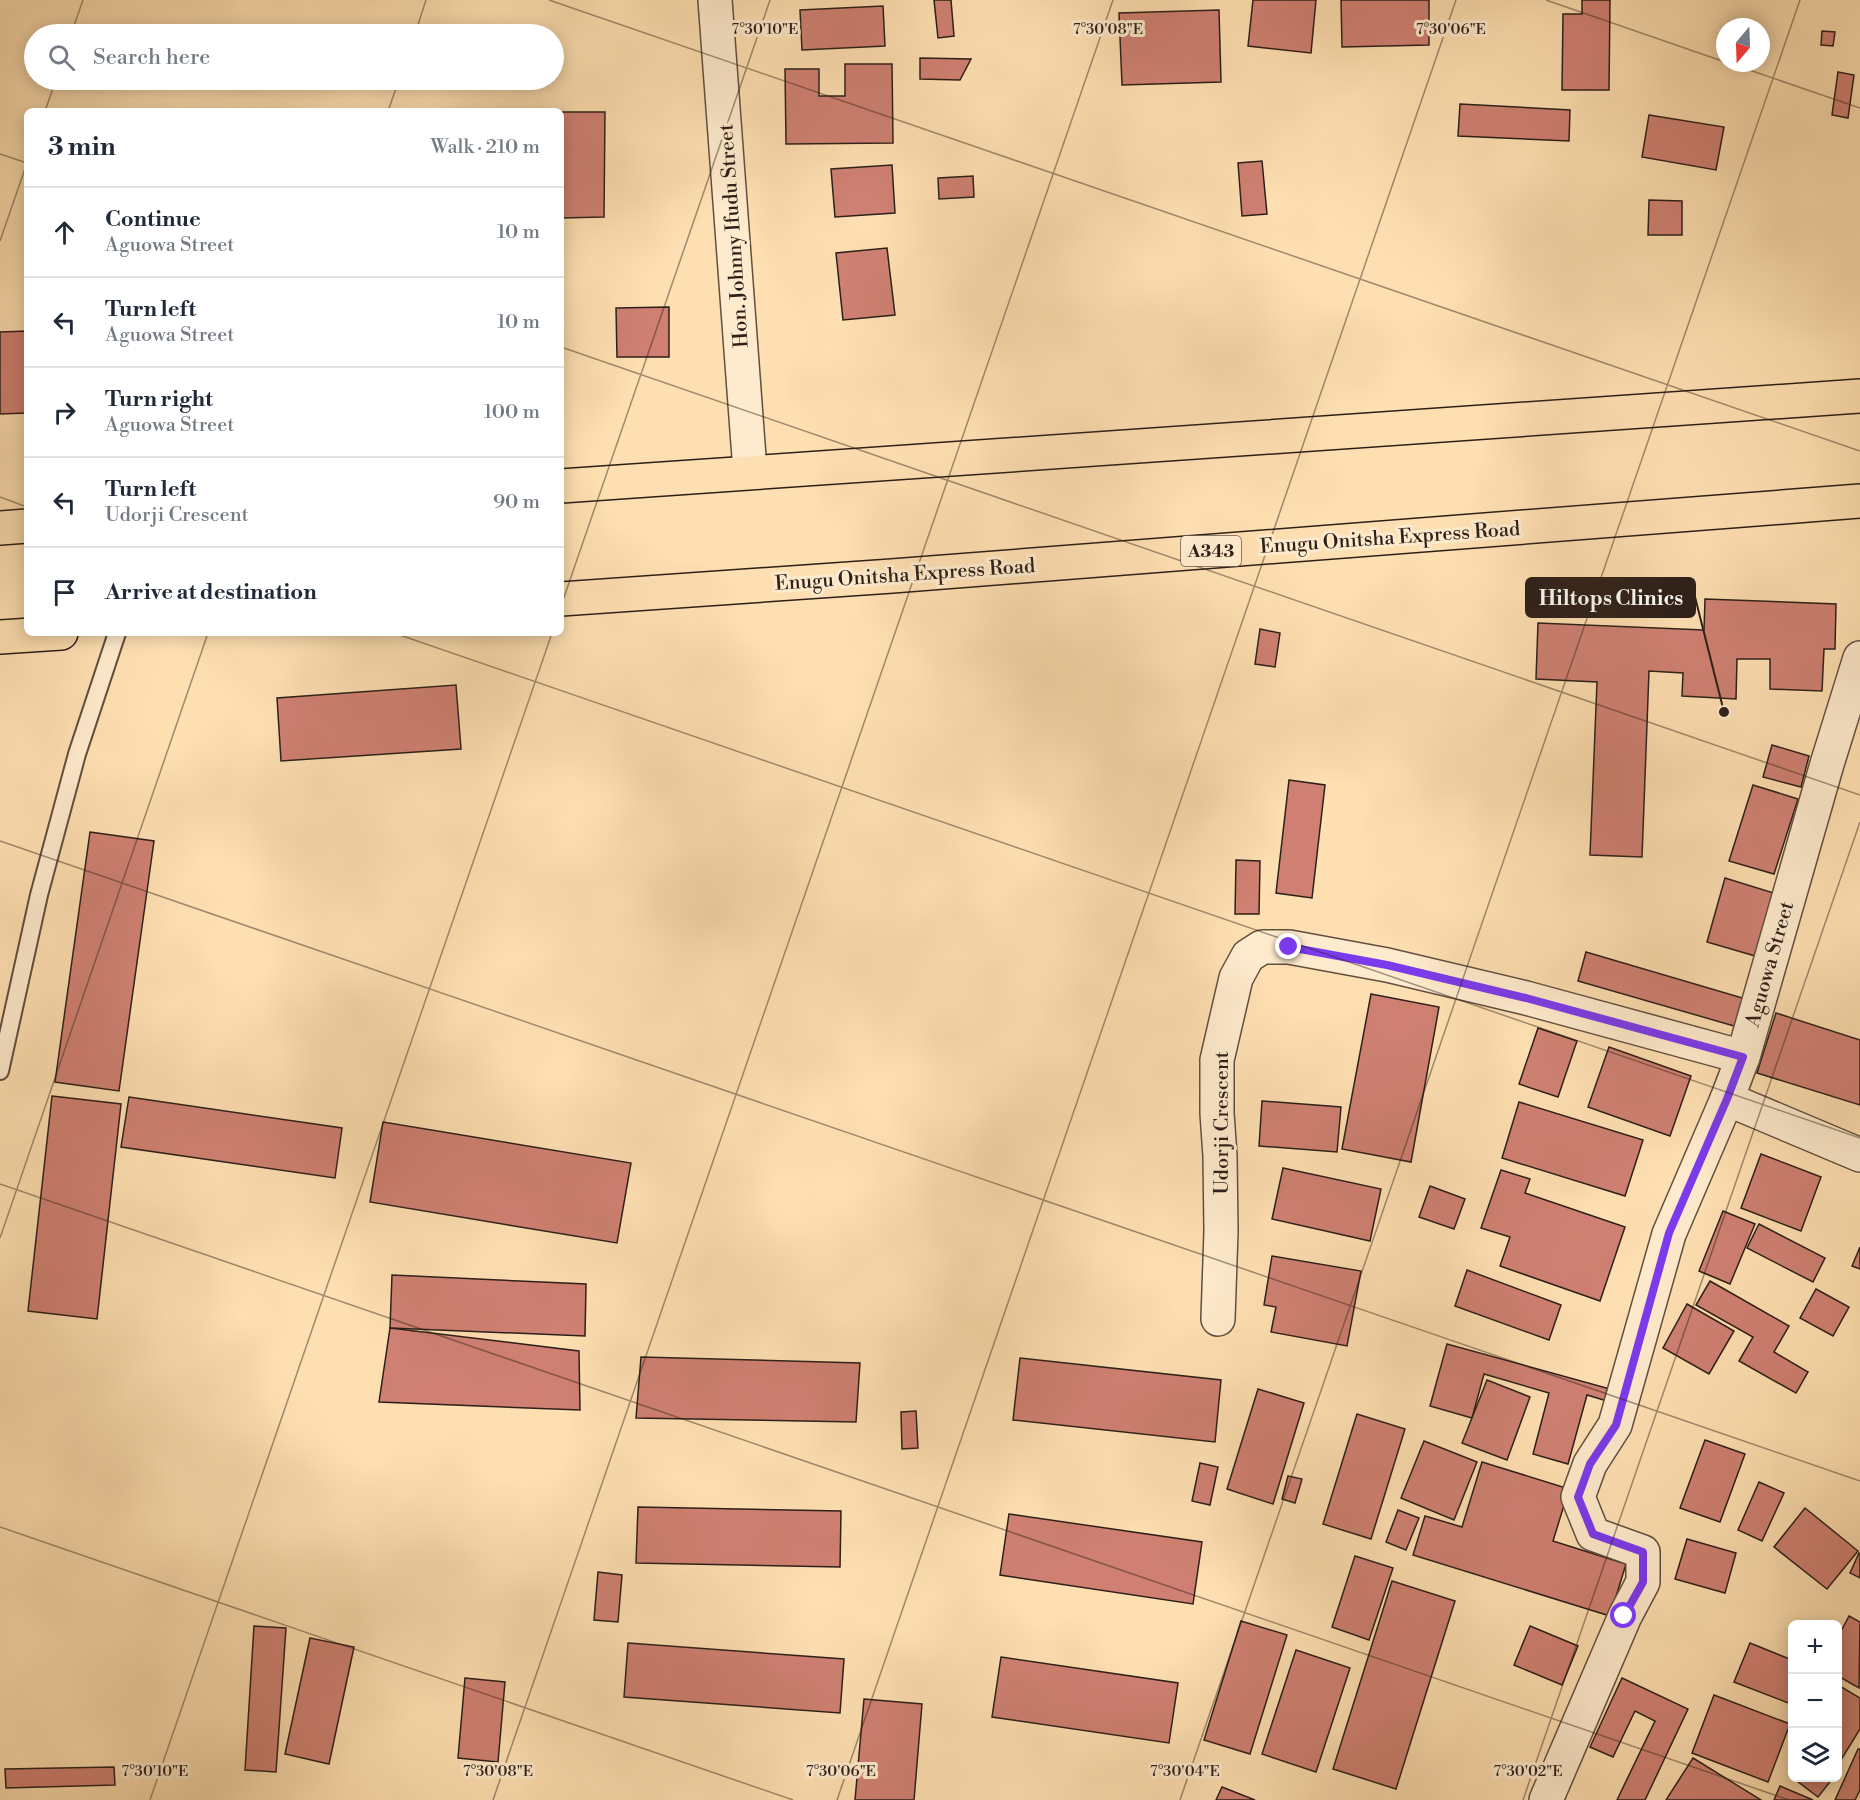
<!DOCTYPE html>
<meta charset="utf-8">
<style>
:root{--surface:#fff;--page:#f2f2f3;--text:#1f2937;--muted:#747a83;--line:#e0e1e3}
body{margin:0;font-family:"Libre Bodoni",serif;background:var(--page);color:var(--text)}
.controls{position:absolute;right:18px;bottom:18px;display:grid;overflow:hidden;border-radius:9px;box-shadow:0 3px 15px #0003}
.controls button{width:54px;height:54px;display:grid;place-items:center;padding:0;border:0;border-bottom:2px solid var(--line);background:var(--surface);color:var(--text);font:30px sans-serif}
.compass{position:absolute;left:1716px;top:18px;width:54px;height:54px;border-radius:50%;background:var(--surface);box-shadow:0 3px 15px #0003;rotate:199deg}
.stop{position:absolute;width:18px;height:18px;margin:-14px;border:4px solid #7c3aed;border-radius:50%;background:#fff}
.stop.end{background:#7c3aed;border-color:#fff;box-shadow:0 2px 6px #0008}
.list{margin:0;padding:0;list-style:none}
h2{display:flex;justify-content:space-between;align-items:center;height:78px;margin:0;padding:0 24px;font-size:26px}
h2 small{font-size:20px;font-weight:400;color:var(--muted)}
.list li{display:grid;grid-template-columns:39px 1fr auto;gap:18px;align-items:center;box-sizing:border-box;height:90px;padding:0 24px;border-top:2px solid var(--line)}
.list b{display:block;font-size:22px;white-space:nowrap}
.list p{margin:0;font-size:20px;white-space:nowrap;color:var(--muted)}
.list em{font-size:20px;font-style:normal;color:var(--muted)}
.icon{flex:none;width:33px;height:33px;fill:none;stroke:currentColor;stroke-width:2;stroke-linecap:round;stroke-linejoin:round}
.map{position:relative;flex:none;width:1860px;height:1800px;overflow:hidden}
.search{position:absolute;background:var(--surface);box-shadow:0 3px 15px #0003;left:24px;top:24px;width:540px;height:66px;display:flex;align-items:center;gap:15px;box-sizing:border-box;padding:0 21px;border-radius:33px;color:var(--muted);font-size:22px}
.panel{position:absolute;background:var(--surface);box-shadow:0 3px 15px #0003;left:24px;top:108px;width:540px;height:528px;border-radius:9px}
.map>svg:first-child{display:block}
.building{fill:#cf8072;stroke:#2d1f19;stroke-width:1.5}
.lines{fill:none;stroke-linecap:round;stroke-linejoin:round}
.service-casing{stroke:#614f3f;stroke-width:20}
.minor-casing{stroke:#614f3f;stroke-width:36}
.trunk-casing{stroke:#2d1f19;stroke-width:36}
.service{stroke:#feeacc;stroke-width:16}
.minor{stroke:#feeacc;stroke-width:33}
.trunk{stroke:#fedfb1;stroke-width:33}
.route{stroke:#7c3aed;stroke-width:8}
.ticks{fill:none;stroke:#2d1f19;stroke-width:1.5;stroke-opacity:0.45}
.labels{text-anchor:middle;stroke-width:6;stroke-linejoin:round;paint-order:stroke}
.shield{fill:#feeacc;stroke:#6c5c4f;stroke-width:1.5}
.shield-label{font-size:18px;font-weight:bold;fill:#2d1f19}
.street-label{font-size:20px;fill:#2d1f19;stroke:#feeacc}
.ticks-label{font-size:15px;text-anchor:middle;fill:#2d1f19;stroke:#feeacc;stroke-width:6;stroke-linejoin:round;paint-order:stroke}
.leader{fill:none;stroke:#2d1f19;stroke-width:2}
.callout-dot{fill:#2d1f19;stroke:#feeacc;stroke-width:2}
.callout{fill:#2d1f19;stroke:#2d1f19;stroke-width:2}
.callout-label{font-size:21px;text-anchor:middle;font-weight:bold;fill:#fff}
</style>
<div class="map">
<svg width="1860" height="1800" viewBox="0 0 1860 1800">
<rect width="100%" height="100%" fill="#fedfb1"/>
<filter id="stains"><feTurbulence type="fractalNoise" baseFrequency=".00333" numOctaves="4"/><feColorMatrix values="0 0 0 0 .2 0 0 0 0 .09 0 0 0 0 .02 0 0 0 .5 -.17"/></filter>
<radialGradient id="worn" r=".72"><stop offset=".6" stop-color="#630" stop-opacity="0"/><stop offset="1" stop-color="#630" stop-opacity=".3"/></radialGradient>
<g class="building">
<polygon points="934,0 951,0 954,36 938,38"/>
<polygon points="1253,0 1316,0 1311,53 1248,46"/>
<polygon points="1341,0 1429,0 1429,45 1342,47"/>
<polygon points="1582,0 1610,0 1609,90 1562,90 1563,14 1582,14"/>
<polygon points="883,6 885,46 802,50 800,10"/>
<polygon points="1219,10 1221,82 1122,85 1119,13"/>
<polygon points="1822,31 1835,32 1833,46 1821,45"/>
<polygon points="920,58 971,59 960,80 920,79"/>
<polygon points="845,64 892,64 893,143 786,144 785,69 819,69 819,96 845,96"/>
<polygon points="1838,72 1854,75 1848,118 1832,115"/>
<polygon points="1460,104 1570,110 1569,141 1458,136"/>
<polygon points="561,112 605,112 604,217 561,218"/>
<polygon points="1649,115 1724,127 1716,170 1642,157"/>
<polygon points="1262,161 1267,214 1242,216 1238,163"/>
<polygon points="892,165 895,213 835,217 831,169"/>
<polygon points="973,176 974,197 939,199 938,178"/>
<polygon points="1649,200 1682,201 1682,235 1648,235"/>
<polygon points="887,248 895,315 843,320 836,253"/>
<polygon points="669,307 669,357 617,357 616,308"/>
<polygon points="27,331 27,413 0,414 0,332"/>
<polygon points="1705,599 1836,604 1835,649 1824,649 1822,691 1770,689 1770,659 1737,659 1736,699 1682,696 1683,673 1649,671 1642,857 1590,855 1597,682 1536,679 1538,623 1704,630"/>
<polygon points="1260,629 1280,633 1275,667 1255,664"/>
<polygon points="456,685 461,749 281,761 277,698"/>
<polygon points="1772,745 1809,756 1801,787 1763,777"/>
<polygon points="1289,780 1325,785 1312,898 1276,893"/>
<polygon points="1753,785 1798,799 1774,874 1729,861"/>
<polygon points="90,832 154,841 119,1091 55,1082"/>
<polygon points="1236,860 1260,861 1259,914 1235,914"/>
<polygon points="1725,878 1780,895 1762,958 1707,942"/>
<polygon points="1586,952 1756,1002 1748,1030 1578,981"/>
<polygon points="1371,994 1439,1007 1411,1162 1342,1149"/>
<polygon points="1776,1013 1860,1040 1860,1105 1757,1073"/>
<polygon points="1538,1028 1577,1041 1558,1097 1519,1084"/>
<polygon points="1609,1047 1691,1076 1670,1136 1588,1107"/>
<polygon points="52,1096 121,1104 97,1319 28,1311"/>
<polygon points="129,1097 342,1128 335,1178 121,1147"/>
<polygon points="1262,1101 1341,1107 1337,1152 1259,1146"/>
<polygon points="1519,1102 1643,1140 1625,1196 1502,1158"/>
<polygon points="383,1122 631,1163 617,1243 370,1202"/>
<polygon points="1761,1154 1821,1177 1801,1231 1741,1208"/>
<polygon points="1283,1168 1381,1189 1370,1241 1272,1219"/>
<polygon points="1501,1170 1530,1179 1525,1193 1625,1227 1600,1301 1500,1266 1510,1237 1481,1228"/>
<polygon points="1430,1186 1465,1199 1454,1229 1419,1217"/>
<polygon points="1723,1211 1755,1224 1730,1284 1699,1271"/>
<polygon points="1759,1224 1825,1258 1813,1282 1747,1248"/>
<polygon points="1860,1247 1860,1269 1852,1266"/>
<polygon points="1272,1256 1361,1271 1347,1346 1271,1332 1276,1307 1264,1305"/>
<polygon points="1467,1270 1561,1305 1549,1340 1455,1306"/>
<polygon points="392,1275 586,1284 585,1336 390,1328"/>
<polygon points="1710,1281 1789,1326 1774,1352 1808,1372 1796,1393 1739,1361 1753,1337 1696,1305"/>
<polygon points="1816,1289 1849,1307 1833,1336 1800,1318"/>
<polygon points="1687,1304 1734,1331 1709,1374 1663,1348"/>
<polygon points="390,1328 579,1351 580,1410 379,1402"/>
<polygon points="1447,1344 1610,1389 1607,1401 1587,1395 1568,1464 1533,1454 1549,1393 1484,1374 1472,1418 1430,1406"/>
<polygon points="641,1357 860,1363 856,1422 636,1418"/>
<polygon points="1020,1358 1221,1380 1215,1442 1013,1420"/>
<polygon points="1487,1380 1530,1397 1507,1460 1462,1443"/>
<polygon points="1258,1389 1304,1403 1273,1504 1227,1489"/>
<polygon points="916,1411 918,1448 902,1449 901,1412"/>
<polygon points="1357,1414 1405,1429 1371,1539 1323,1524"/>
<polygon points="1705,1440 1745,1454 1720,1522 1680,1508"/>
<polygon points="1424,1441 1477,1462 1454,1520 1401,1498"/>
<polygon points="1482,1462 1569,1489 1553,1541 1626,1564 1610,1616 1413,1555 1425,1516 1462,1527"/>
<polygon points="1200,1463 1218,1467 1210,1505 1192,1501"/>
<polygon points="1288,1476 1302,1479 1295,1503 1282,1499"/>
<polygon points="1759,1482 1784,1493 1762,1541 1738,1530"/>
<polygon points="638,1507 841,1511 840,1567 636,1563"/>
<polygon points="1805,1508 1858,1551 1827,1589 1774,1547"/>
<polygon points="1398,1510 1419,1518 1406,1550 1386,1542"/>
<polygon points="1009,1514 1202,1542 1193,1604 1000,1575"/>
<polygon points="1687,1539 1736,1553 1725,1593 1675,1579"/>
<polygon points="1859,1553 1860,1553 1860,1578 1850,1573"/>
<polygon points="1355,1556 1393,1568 1369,1640 1332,1627"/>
<polygon points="598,1572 622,1575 618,1622 594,1620"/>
<polygon points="1392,1581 1455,1601 1396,1789 1333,1769"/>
<polygon points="1849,1616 1860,1622 1859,1688 1838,1676 1838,1637"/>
<polygon points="1241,1621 1287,1635 1250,1754 1204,1740"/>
<polygon points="254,1626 286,1628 276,1772 245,1770"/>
<polygon points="1530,1626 1578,1646 1562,1685 1514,1665"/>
<polygon points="310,1638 354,1647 329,1764 285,1754"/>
<polygon points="628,1643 844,1659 840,1713 624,1697"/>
<polygon points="1750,1643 1792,1660 1792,1700 1791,1704 1734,1682"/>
<polygon points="1296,1650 1350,1668 1316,1772 1262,1754"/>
<polygon points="1001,1657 1178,1683 1169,1743 992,1717"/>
<polygon points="465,1678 505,1682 498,1762 458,1758"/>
<polygon points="1622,1678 1688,1709 1645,1800 1617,1800 1655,1721 1635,1711 1613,1757 1590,1747"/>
<polygon points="1838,1685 1860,1698 1860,1729 1841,1760 1838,1758"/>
<polygon points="1714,1695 1790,1724 1768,1782 1692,1753"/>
<polygon points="864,1699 922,1704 914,1800 855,1800"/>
<polygon points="1858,1749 1860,1749 1860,1790 1855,1800 1835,1800"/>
<polygon points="1693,1758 1761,1800 1666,1800"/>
<polygon points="114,1767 115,1785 6,1788 5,1769"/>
<polygon points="1793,1778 1833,1778 1818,1797"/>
<polygon points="1780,1786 1813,1800 1774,1800"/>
<polygon points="1222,1787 1255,1800 1216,1800"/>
</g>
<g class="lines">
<g class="service-casing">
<polyline id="service" points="0,1071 39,895 77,754 117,633"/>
</g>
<g class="minor-casing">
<g id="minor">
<polyline points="715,0 750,471"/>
<polyline points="1727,1099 1860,1155"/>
<polyline points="1218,1319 1221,1231 1220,1156 1217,1113 1217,1060 1236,978 1248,956 1262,947 1289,947 1387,965 1526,998 1743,1057"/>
<polyline points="1546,1800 1625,1616 1643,1582 1643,1552 1593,1534 1578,1497 1590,1464 1615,1425 1669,1234 1727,1099 1743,1057 1827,764 1860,658"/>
</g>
</g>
<g class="trunk-casing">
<g id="trunk">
<polyline points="561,486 1860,396"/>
<polyline points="0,528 27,526"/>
<polyline points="561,599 892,576 1860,501"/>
<polyline points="0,637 61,633"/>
</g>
</g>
<use href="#service" class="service"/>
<use href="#minor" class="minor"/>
<use href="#trunk" class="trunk"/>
</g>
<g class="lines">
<polyline class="route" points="1289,947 1387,965 1526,998 1743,1057 1727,1099 1669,1233 1616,1425 1590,1464 1578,1497 1593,1534 1643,1552 1643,1582 1624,1616"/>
</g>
<path class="ticks" d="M549,0L1860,451M1546,0L1725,62M71,34L83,0M415,34L426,0M1729,63L1860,108M45,111L56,80M388,111L399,80M0,154L27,163M0,241L27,163M561,347L1860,795M0,497L27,507M561,606L770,0M394,633L1860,1138M0,841L1860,1481M0,1184L1789,1800M0,1238L208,633M0,1527L793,1800M150,1800L552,633M493,1800L1113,0M837,1800L1456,0M1180,1800L1800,0M1523,1800L1860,822"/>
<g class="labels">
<rect class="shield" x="1181" y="536" width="60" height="30" rx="4.5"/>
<g class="shield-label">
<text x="1211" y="557">A343</text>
</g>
<g class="street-label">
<text transform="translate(733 236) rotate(-94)" y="7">Hon. Johnny Ifudu Street</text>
<text transform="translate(1390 537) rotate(-4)" y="7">Enugu Onitsha Express Road</text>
<text transform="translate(905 574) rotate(-4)" y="7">Enugu Onitsha Express Road</text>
<text transform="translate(1769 964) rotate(-74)" y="7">Aguowa Street</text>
<text transform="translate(1221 1123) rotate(-90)" y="7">Udorji Crescent</text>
</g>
</g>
<g class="ticks-label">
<text x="765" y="34">7°30'10"E</text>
<text x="1451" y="34">7°30'06"E</text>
<text x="1108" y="34">7°30'08"E</text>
<text x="155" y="1776">7°30'10"E</text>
<text x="498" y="1776">7°30'08"E</text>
<text x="841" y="1776">7°30'06"E</text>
<text x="1185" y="1776">7°30'04"E</text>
<text x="1528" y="1776">7°30'02"E</text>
</g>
<path class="leader" d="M1724 712L1695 597"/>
<circle class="callout-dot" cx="1724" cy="712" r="6"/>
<rect class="callout" x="1526" y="578" width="169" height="39" rx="6"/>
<g class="callout-label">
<text x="1611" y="605">Hiltops Clinics</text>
</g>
<rect width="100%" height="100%" filter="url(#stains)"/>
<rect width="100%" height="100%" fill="url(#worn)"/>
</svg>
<div class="controls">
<button>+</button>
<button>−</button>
<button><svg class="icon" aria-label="layers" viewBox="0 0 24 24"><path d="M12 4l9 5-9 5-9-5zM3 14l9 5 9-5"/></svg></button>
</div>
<svg class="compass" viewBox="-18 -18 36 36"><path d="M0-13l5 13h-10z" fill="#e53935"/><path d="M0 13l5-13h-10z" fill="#747a83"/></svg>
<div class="stop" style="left:1624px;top:1616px"></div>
<div class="stop end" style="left:1289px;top:947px"></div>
<div class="search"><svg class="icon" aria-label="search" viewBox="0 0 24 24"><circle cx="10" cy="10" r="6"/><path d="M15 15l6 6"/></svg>Search here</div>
<section class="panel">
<h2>3 min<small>Walk · 210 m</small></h2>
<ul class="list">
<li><svg class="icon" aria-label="ahead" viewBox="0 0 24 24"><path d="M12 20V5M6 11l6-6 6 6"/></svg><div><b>Continue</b><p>Aguowa Street</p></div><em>10 m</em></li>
<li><svg class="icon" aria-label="left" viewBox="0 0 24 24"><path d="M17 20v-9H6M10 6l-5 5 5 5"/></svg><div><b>Turn left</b><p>Aguowa Street</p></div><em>10 m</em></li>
<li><svg class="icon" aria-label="right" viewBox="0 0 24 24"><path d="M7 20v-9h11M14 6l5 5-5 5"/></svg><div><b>Turn right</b><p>Aguowa Street</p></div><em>100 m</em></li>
<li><svg class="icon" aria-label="left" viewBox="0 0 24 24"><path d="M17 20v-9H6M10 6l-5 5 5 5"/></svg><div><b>Turn left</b><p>Udorji Crescent</p></div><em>90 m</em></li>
<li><svg class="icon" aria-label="arrive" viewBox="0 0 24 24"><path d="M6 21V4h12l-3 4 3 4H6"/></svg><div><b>Arrive at destination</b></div></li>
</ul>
</section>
</div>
